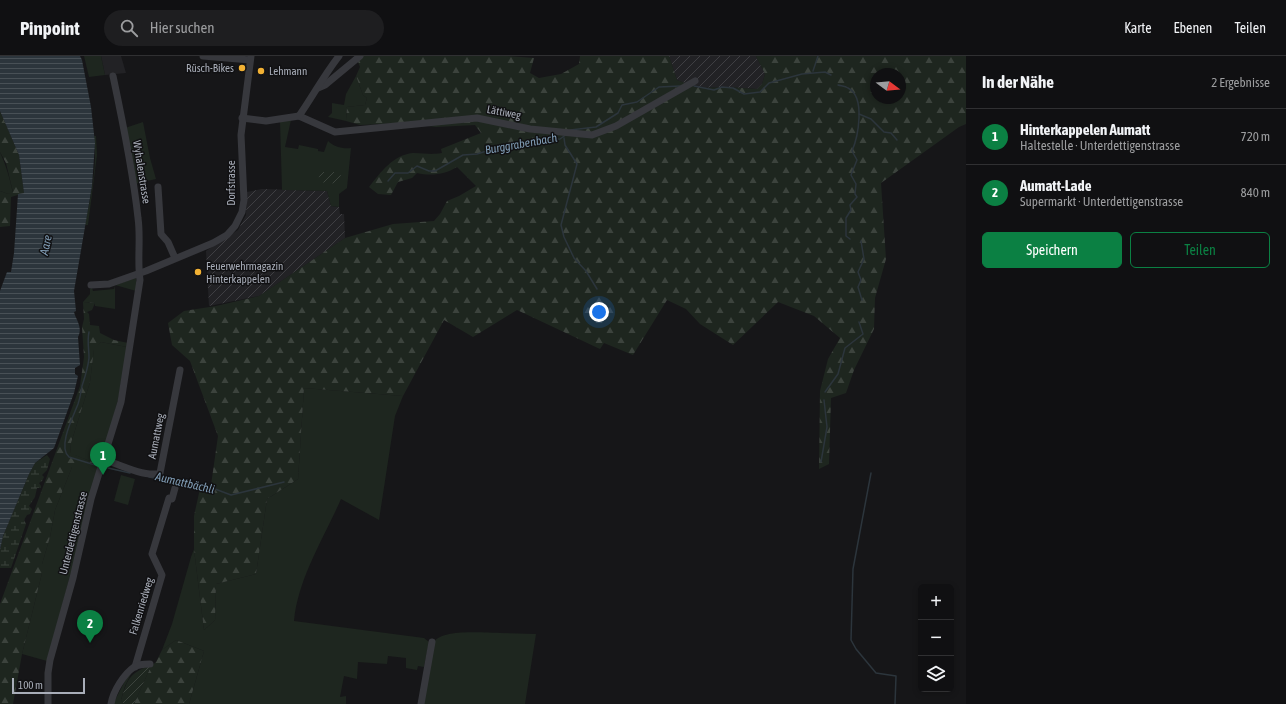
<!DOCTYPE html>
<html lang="de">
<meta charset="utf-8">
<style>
:root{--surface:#101012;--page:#1e1e20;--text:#f1f3f6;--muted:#9c9d9f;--line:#303032;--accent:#0b8043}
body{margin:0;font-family:"Asap Condensed",sans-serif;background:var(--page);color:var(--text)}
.controls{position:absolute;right:12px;bottom:12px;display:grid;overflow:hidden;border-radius:6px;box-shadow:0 2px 6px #0003}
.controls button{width:36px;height:36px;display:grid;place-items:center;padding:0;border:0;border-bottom:1px solid var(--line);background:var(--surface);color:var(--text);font:20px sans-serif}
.compass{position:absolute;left:870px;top:12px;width:36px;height:36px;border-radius:50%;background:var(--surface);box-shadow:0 2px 6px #0003;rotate:106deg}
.scale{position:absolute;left:12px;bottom:10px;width:73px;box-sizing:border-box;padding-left:4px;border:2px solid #a8adb8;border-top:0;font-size:11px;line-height:14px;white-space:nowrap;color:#a8adb8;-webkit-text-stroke:3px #111113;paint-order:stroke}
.you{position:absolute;left:599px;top:256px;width:14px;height:14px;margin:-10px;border:3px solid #fff;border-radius:50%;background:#1a73e8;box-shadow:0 0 0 6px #1a73e833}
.badge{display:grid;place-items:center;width:26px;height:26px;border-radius:50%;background:var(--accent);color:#fff;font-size:13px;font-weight:700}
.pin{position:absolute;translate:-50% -33px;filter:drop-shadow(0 1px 2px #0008)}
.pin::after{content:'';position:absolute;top:21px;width:14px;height:12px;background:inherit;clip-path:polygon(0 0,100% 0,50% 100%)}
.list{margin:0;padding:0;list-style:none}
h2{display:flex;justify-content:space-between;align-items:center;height:52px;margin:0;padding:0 16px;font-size:17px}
h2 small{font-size:13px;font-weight:400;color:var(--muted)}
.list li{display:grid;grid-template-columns:26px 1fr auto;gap:12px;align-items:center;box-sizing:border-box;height:56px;padding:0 16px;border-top:1px solid var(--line)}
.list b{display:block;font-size:15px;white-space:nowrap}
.list p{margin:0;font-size:13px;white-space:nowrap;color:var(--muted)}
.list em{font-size:13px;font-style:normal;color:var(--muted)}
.actions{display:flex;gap:8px;padding:12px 16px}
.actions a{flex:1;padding:9px 0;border:1px solid var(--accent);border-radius:6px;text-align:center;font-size:14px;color:var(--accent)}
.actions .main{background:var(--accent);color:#fff}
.icon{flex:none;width:22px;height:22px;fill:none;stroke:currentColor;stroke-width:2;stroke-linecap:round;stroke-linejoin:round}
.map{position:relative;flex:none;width:966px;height:648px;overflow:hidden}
header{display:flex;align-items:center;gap:24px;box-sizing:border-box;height:56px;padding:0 20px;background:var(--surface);border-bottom:1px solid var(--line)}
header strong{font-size:19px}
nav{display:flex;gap:22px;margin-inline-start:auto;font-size:14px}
.search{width:280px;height:36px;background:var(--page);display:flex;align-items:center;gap:10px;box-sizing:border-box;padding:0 14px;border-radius:22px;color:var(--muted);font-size:15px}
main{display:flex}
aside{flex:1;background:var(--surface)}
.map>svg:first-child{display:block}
.built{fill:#222225}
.industrial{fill:url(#industrial-furrows)}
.grass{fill:#1e261f}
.forest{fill:url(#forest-firs);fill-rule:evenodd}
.wetland{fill:url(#wetland-marsh)}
.garden{fill:url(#garden-furrows)}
.water{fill:url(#water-rules)}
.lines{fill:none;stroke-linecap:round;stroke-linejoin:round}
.stream{stroke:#2c353c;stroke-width:1.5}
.minor{stroke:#37383d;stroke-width:7}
.poi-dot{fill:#f2b134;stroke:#111113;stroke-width:1.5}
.labels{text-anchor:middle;stroke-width:3;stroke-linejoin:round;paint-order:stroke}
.poi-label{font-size:11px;fill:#a8adb8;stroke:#111113;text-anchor:start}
.street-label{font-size:11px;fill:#a8adb8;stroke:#111113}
.water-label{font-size:12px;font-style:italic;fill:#7f9bb3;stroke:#111113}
</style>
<header>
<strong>Pinpoint</strong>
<div class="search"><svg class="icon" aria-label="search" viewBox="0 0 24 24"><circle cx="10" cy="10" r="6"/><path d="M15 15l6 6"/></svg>Hier suchen</div>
<nav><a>Karte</a><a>Ebenen</a><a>Teilen</a></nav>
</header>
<main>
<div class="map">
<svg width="966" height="648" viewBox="0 0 966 648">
<defs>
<pattern id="industrial-furrows" width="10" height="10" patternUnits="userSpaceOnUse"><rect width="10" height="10" fill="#222225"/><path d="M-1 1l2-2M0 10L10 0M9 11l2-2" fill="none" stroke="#3f3f43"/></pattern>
<pattern id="forest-firs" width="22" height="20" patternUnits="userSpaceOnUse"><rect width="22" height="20" fill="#1e261f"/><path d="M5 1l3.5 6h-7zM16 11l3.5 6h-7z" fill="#3c433d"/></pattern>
<pattern id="wetland-marsh" width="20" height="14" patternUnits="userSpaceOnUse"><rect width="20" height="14" fill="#1e261f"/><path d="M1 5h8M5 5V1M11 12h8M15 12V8" fill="none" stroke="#3c433d"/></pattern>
<pattern id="garden-furrows" width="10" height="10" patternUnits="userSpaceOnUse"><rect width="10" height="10" fill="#1e261f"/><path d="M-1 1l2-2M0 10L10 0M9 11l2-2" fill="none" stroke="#3c433d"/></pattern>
<pattern id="water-rules" width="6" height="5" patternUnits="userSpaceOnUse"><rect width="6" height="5" fill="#2c353c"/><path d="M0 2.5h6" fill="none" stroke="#485056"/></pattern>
</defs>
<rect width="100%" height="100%" fill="#161618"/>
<polygon class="built" points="101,0 121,0 126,17 105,19"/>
<g class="industrial">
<polygon points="669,0 756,0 765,18 762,28 757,33 728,31 698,32 677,24"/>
<polygon points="262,133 327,135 331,150 339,151 340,158 344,158 345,182 259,240 209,250 206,195 238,174 246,159 247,136"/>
</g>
<g class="grass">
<polygon points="84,0 101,0 105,19 89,21"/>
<polygon points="356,20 363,39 367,42 365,49 347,51 346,65 328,61 332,57 332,47 344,49 346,38"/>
<path d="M291,64L285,91L298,93L299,89L318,93V95L324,96L328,85C334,91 343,93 351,92L347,132L339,138V151L331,150L327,135L282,134L280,65Z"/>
<polygon points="143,66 150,102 156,123 135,128 125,72"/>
<path d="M93,80H96L97,99L88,169H85C90,142 99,106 93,80Z"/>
<path d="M0,96C6,109 10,123 13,137L8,138L0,135Z"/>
<polygon points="136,222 136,235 115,229"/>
<polygon points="115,230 115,253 95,250 95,247 83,246 90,238 90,233 92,232 93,235 114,233"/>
<path d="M101,286L127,291L118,344L47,605L22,598L42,517V508L50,481L55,454L72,411H93L95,407C86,404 79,400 70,398L71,387L90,326L94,292Z"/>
<path d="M304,332L403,340L395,360L379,464L341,443C324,482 298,522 294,565L424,582L429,586L424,611L418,610L417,614L406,612V602L388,600L387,608L358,606L357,623L344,620L340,641L346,640V648H189L204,595L176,584L162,594L172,568L191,501L194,493L204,574L215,564L216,528L256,518L267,443L298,423Z"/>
<polygon points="121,419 135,423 128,449 114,445"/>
<path d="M500,577L536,578L525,648H422L435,585C444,573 485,577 500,577Z"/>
<polygon points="131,618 125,630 121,644 124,648 113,648 127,621"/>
</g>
<g class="forest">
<path d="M356,0H507L534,2L530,17L539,22L561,18L579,8L580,0H669L677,24L698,32L728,31L757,33L762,28L765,18L756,0H966V68L959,71L881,127L886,203L875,242L874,273L854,314L846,337L831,342L829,408L819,413L820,335L828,303L840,282L814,260L778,246L733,289L700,268L686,253L667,244L633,299L604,287L600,293L517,254L473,281L444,264L403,340L304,332L298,423L267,443L256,518L216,528L215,564L204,574L194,493V460L201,428L211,429L218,380L190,305L172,289L168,267L184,255L216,250L259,240L345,182L393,168L434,165L440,158L447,145L459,140L476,130L457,111C444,119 431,120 417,117L412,122L398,126L391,139L378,138L369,131C381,116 393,99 413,97C424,97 430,99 442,97L441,93L481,77L475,69L436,71L404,67L360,69L346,65L347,51L365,49L367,42L363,39L356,20L360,11ZM876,18H900V42H876Z"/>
<polygon points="0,55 19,99 24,137 11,141 10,170 0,171 0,135 8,138 13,136 6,107 0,96"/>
<path d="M83,246L95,247L92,254L87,256L89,258L90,269L99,270L100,277L114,284L128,287L127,291L101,286L94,293L90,326L71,387L70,397C79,400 86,404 95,407L94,411H72L55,454L50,481L42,508V517L22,598L13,648H0V548L80,330L84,301L82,271L84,263Z"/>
<polygon points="176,584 204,595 189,648 134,648 151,610 156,606 162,594"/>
</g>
<polygon class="wetland" points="47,399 50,403 47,414 42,419 44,421 42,425 39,427 41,430 41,432 37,432 35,441 29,450 32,453 30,458 27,459 24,464 26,468 11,512 0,512 0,494 3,480 29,418 35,407"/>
<g class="garden">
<polygon points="320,116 341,116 340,128 318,126"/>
<path d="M148,610H151L134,648H124L121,644C127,624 129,618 148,610Z"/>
</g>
<path class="water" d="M0,0H80L82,4L91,51L95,87L92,130L74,235L76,255L74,256C76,264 83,271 78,281L80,309L75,312V318L78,320L74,337L54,392L35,407L29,418L3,480L0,494V235L7,216H11L14,197L18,138L24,137L19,99L0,55Z"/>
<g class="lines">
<g class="stream">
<polyline points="813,15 818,0"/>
<path d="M838,29C841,30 845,30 848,32C866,41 858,81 852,95L857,104L851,119L856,128L855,138L857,141L850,149L851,154L846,162V180L850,183"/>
<polyline points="694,30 714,34 722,31 733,32 744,38 760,36 769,27 802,18 825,16 831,19"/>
<polyline points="859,58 871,63 884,76 891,77 897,84"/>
<polyline points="570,74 596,71 618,57 622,49 637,46 659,31 680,30"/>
<polyline points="564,82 565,89 577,108 561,169 564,181 574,202 586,215 597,233"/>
<polyline points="388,125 395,117 408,117 417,110 429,115 435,115 463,99 477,98 506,89 531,88 539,85 560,83 567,78"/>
<polyline points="861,185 864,203 858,216 861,224 858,231 862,244"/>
<path d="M89,276C87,285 89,293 89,302C88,312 85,321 82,330C81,336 80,342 78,348C74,359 57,391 69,401L95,409"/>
<polyline points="825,336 838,318 845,292 863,278 859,266"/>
<polyline points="821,406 827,371 824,344"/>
<polyline points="108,412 130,417"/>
<polyline points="871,417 853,513 851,584 856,593 876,617 896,620 895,648"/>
<polyline points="149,421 198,430 207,430 231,439 284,426"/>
</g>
<g class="minor">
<polyline points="203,0 250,4"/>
<polyline points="318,32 325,29 360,0"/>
<polyline points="299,60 335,76 477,62 530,73 592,79 616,70 695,25"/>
<path d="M242,62L266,65L299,60C313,40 324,19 339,0"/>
<polyline points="158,131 161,178 168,186 175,202"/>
<polyline points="91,229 109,228 146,215 213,187 227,179 235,170 242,156 244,144 241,79 251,0"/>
<path d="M103,403C117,408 146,422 160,417L180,314"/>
<polyline points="135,611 162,519 152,498 169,442 172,443 175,432"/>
<path d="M48,648V617L50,604L73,522L91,443L121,346L140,224C137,204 141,183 138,162C133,115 123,67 113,20"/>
<path d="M111,648C113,635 124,618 134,611C139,608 145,608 150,608"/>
<polyline points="421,648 432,586"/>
</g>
</g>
<g class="poi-dot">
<circle cx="242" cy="12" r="4"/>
<circle cx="261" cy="15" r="4"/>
<circle cx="198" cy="216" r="4"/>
</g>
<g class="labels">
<g class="poi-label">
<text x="234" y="16" text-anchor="end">Rüsch-Bikes</text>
<text x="269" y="19">Lehmann</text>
<text x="206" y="214">Feuerwehrmagazin<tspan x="206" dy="13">Hinterkappelen</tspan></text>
</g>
<g class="street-label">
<text transform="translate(504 56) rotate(11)" y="4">Lättiweg</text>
<text transform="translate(142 116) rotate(81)" y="4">Wyhalenstrasse</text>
<text transform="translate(231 127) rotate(-90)" y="4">Dorfstrasse</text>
<text transform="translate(156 380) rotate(-79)" y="4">Aumattweg</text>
<text transform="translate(73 477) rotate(-76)" y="4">Unterdettigenstrasse</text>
<text transform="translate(141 550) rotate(-73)" y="4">Falkenriedweg</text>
</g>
<g class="water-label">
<text transform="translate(521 88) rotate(-10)" y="4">Burggrabenbach</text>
<text transform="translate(46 189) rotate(-78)" y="4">Aare</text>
<text transform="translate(185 427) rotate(13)" y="4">Aumattbächli</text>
</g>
</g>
</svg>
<div class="controls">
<button>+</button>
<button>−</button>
<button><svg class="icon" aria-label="layers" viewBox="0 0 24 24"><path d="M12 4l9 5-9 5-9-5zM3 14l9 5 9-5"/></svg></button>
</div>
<svg class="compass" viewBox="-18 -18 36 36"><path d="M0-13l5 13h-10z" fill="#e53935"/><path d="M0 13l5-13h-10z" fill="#9c9d9f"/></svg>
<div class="scale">100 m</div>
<div class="you"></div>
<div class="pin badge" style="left:103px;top:419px">1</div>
<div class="pin badge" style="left:90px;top:587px">2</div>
</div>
<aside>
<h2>In der Nähe<small>2 Ergebnisse</small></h2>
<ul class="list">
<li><span class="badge">1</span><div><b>Hinterkappelen Aumatt</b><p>Haltestelle · Unterdettigenstrasse</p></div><em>720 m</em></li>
<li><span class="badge">2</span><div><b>Aumatt-Lade</b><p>Supermarkt · Unterdettigenstrasse</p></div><em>840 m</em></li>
</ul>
<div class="actions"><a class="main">Speichern</a><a>Teilen</a></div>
</aside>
</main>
